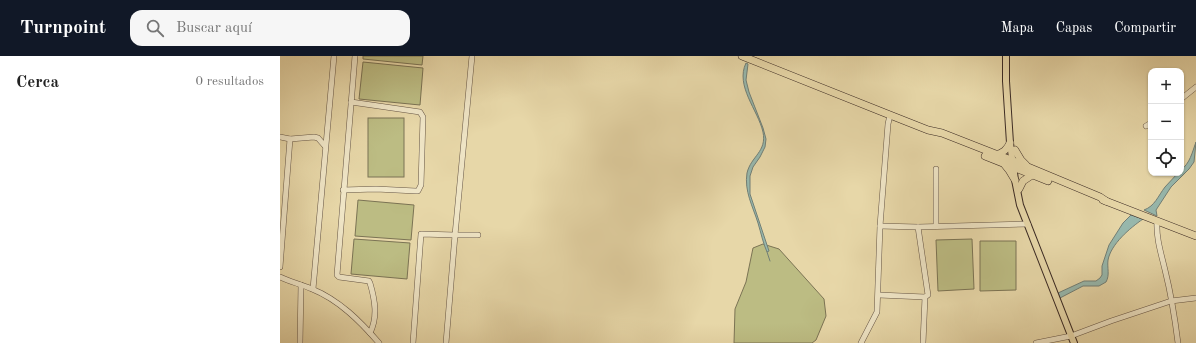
<!DOCTYPE html>
<html lang="es">
<meta charset="utf-8">
<style>
:root{--surface:#fff;--page:#f6f6f6;--text:#222;--muted:#767676;--line:#e0e0e0;--accent:#111827}
body{margin:0;font-family:"Old Standard TT",serif;background:var(--page);color:var(--text)}
.controls{position:absolute;right:12px;top:12px;display:grid;overflow:hidden;border-radius:8px;box-shadow:0 1px 3px #0004}
.controls button{width:36px;height:36px;display:grid;place-items:center;padding:0;border:0;border-bottom:1px solid var(--line);background:var(--surface);color:var(--text);font:20px sans-serif}
.list{margin:0;padding:0;list-style:none}
h2{display:flex;justify-content:space-between;align-items:center;height:52px;margin:0;padding:0 16px;font-size:17px}
h2 small{font-size:13px;font-weight:400;color:var(--muted)}
.icon{flex:none;width:22px;height:22px;fill:none;stroke:currentColor;stroke-width:2;stroke-linecap:round;stroke-linejoin:round}
.map{position:relative;flex:none;width:916px;height:287px;overflow:hidden}
header{display:flex;align-items:center;gap:24px;box-sizing:border-box;height:56px;padding:0 20px;background:var(--accent);color:#fff}
header strong{font-size:19px}
nav{display:flex;gap:22px;margin-inline-start:auto;font-size:14px}
.search{width:280px;height:36px;background:var(--page);display:flex;align-items:center;gap:10px;box-sizing:border-box;padding:0 14px;border-radius:12px;color:var(--muted);font-size:15px}
main{display:flex}
aside{flex:1;background:var(--surface)}
.map>svg:first-child{display:block}
.green{fill:#bcbc83;stroke:#7b7354}
.water{fill:#97b8ad;stroke:#727f76}
.lines{fill:none;stroke-linecap:round;stroke-linejoin:round}
.stream{stroke:#727f76;stroke-width:1}
.minor-casing{stroke:#655545;stroke-width:6}
.major-casing{stroke:#3a2a24;stroke-width:8}
.highway-casing{stroke:#3a2a24;stroke-width:8}
.minor{stroke:#efe5c6;stroke-width:5}
.major{stroke:#e7d7a8;stroke-width:6}
.highway{stroke:#e7d7a8;stroke-width:7}
</style>
<header>
<strong>Turnpoint</strong>
<div class="search"><svg class="icon" aria-label="search" viewBox="0 0 24 24"><circle cx="10" cy="10" r="6"/><path d="M15 15l6 6"/></svg>Buscar aquí</div>
<nav><a>Mapa</a><a>Capas</a><a>Compartir</a></nav>
</header>
<main>
<aside>
<h2>Cerca<small>0 resultados</small></h2>
<ul class="list">
</ul>
</aside>
<div class="map">
<svg width="916" height="287" viewBox="0 0 916 287">
<rect width="100%" height="100%" fill="#e7d7a8"/>
<filter id="stains"><feTurbulence type="fractalNoise" baseFrequency=".005" numOctaves="4"/><feColorMatrix values="0 0 0 0 .2 0 0 0 0 .09 0 0 0 0 .02 0 0 0 .5 -.17"/></filter>
<radialGradient id="worn" r=".72"><stop offset=".6" stop-color="#630" stop-opacity="0"/><stop offset="1" stop-color="#630" stop-opacity=".3"/></radialGradient>
<g class="green">
<polygon points="83,0 143,0 142,9 83,3"/>
<polygon points="83,6 143,12 140,49 79,43"/>
<rect x="88" y="62" width="36" height="59"/>
<polygon points="78,144 134,149 131,184 75,180"/>
<polygon points="74,183 130,187 127,223 71,218"/>
<polygon points="692,183 694,233 658,235 656,184"/>
<polygon points="700,185 736,185 736,234 700,235"/>
<polygon points="483,188 499,193 544,243 546,260 536,284 532,287 454,287 455,253 466,226 473,192"/>
</g>
<g class="water">
<path d="M466,7L468,8L466,24L469,36L483,72L486,83L485,91L480,101L473,111L470,120V138L489,195L487,196C483,187 481,177 478,167C473,151 464,135 467,117C471,100 487,96 483,76C478,54 455,30 466,7Z"/>
<path d="M916,86L914,106L909,113L891,131L876,154L877,160L864,154C875,150 878,140 885,131C889,126 894,122 898,117H901V114C910,107 912,97 916,86Z"/>
<path d="M851,159L863,163C850,172 831,188 828,204C827,212 830,219 826,226L819,230H803L780,242L778,237L804,225H816L820,222L822,219V210L829,189L843,167Z"/>
</g>
<g class="lines">
<polyline class="stream" points="487,196 490,205"/>
<g class="minor-casing">
<g id="minor">
<path d="M75,0L57,219L59,221L89,225L90,227C95,244 98,261 90,277"/>
<polyline points="901,43 916,31"/>
<polyline points="866,70 871,67"/>
<polyline points="0,81 10,83 34,81 38,82 45,90"/>
<polyline points="656,113 656,170"/>
<polyline points="63,134 96,133 136,135 138,135 141,129 143,61 140,56 71,46"/>
<path d="M877,165C876,182 881,197 885,214C891,238 895,263 898,287"/>
<polyline points="600,170 638,171 748,168"/>
<polyline points="638,171 648,239 645,241 643,287"/>
<polyline points="0,211 10,83"/>
<path d="M0,221C10,226 21,228 32,233C59,244 80,265 99,287"/>
<polyline points="33,233 54,0"/>
<polyline points="599,239 645,241"/>
<polyline points="20,287 21,229"/>
<polyline points="133,287 141,178 175,179 192,0"/>
<polyline points="166,287 175,179 198,179"/>
<polyline points="581,287 597,256 600,170 608,68 610,59"/>
<polyline points="756,287 791,280 831,265 891,245 916,242"/>
</g>
</g>
<g class="major-casing">
<polyline id="major" points="726,0 726,25 730,87 735,124 740,149 794,287"/>
</g>
<g class="highway-casing">
<g id="highway">
<polyline points="462,0 610,59 648,74 662,77 736,106 820,141 826,145"/>
<polyline points="735,94 741,104 746,109"/>
<path d="M715,99C723,97 727,94 730,87"/>
<polyline points="705,100 768,125"/>
<polyline points="725,109 729,114 735,124"/>
<polyline points="739,133 743,125 752,119"/>
<polyline points="823,144 916,180"/>
</g>
</g>
<use href="#minor" class="minor"/>
<use href="#major" class="major"/>
<use href="#highway" class="highway"/>
</g>
<rect width="100%" height="100%" filter="url(#stains)"/>
<rect width="100%" height="100%" fill="url(#worn)"/>
</svg>
<div class="controls">
<button>+</button>
<button>−</button>
<button><svg class="icon" aria-label="locate" viewBox="0 0 24 24"><circle cx="12" cy="12" r="6"/><path d="M12 2v4M12 18v4M2 12h4M18 12h4"/></svg></button>
</div>
</div>
</main>
